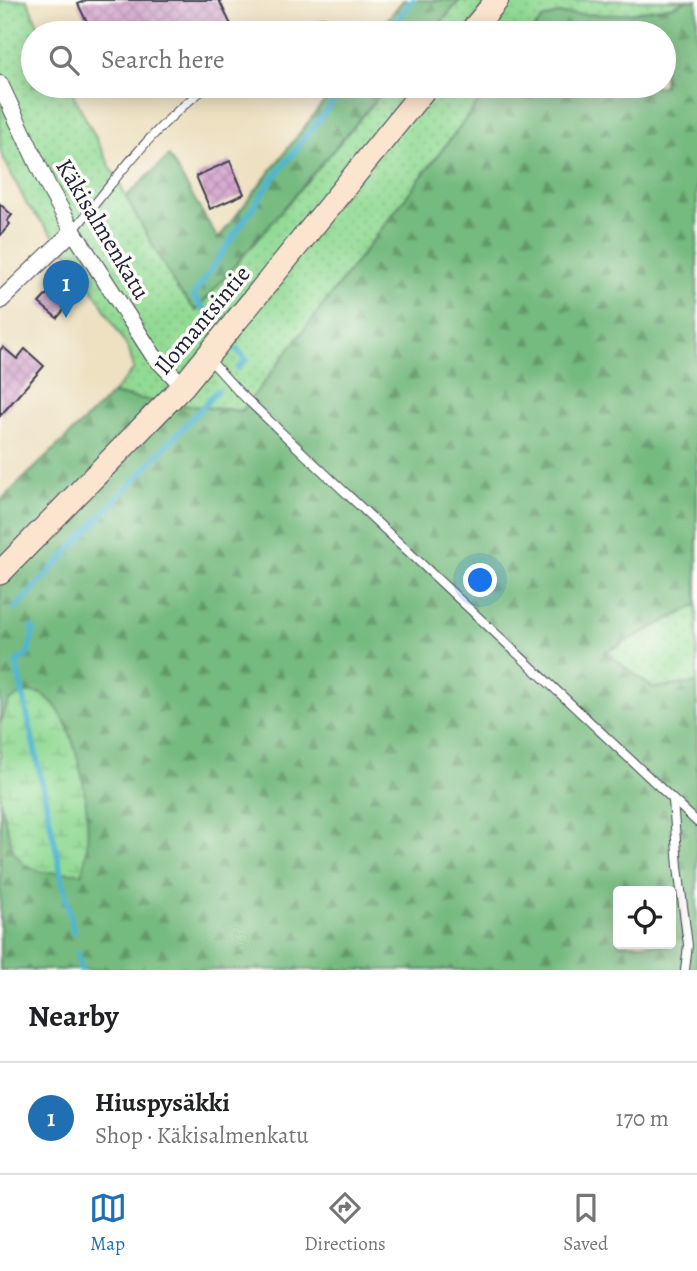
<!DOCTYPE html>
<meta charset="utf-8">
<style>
:root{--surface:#fff;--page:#f2f2f2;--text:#202124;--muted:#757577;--line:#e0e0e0;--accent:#1f6fb2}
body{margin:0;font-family:Alegreya,serif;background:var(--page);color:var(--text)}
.controls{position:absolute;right:21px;bottom:21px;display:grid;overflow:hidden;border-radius:7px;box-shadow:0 4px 18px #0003}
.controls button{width:63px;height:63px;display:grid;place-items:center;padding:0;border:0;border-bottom:2px solid var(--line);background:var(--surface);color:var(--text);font:35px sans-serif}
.you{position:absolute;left:481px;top:581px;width:24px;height:24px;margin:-18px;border:5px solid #fff;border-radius:50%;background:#1a73e8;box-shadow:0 0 0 10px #1a73e833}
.badge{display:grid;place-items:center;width:46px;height:46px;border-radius:50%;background:var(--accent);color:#fff;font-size:23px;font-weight:700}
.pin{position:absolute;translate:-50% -58px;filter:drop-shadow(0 2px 4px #0008)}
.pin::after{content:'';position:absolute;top:37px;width:24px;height:21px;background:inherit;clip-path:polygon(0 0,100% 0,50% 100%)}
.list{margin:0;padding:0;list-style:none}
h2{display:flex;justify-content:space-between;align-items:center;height:91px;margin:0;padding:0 28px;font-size:30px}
h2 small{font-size:23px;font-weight:400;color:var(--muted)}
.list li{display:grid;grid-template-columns:46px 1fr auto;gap:21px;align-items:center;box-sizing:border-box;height:112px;padding:0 28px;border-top:2px solid var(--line)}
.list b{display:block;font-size:26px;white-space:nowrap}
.list p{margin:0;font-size:23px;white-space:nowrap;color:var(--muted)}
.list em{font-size:23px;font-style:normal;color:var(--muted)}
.icon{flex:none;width:38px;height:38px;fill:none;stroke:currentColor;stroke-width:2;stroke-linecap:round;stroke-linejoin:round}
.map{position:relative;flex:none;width:697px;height:970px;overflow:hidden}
.search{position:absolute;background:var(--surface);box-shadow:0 4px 18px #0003;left:21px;right:21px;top:21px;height:77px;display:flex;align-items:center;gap:18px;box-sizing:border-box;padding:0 24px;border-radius:38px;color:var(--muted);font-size:26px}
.sheet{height:203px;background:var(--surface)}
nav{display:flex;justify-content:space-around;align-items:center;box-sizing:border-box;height:98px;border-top:2px solid var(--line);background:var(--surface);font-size:19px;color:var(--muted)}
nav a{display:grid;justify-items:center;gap:4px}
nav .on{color:var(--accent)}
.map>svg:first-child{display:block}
.green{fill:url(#green-dots);stroke:#5a7e68;stroke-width:2}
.forest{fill:url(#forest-firs);stroke:#4c6e5c;stroke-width:2;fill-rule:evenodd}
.wetland{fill:url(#wetland-marsh);stroke:#5a7e68;stroke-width:2}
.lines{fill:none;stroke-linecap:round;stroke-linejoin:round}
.stream{stroke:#51b5d0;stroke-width:6}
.building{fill:url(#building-cross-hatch)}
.lane-casing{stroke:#413f4f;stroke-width:10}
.street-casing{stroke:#413f4f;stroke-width:18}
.secondary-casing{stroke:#413f4f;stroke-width:25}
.lane{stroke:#fff;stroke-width:8}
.street{stroke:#fff;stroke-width:16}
.secondary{stroke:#fbe5cf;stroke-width:23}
.labels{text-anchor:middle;stroke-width:7;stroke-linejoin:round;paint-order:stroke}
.street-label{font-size:24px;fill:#22223b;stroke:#fdfcf7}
</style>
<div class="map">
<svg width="697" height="970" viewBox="0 0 697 970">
<defs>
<pattern id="green-dots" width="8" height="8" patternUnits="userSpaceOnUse" patternTransform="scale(1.75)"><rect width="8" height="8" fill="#92da94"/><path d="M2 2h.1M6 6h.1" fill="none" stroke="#7ebb80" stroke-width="1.8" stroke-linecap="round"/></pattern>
<pattern id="forest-firs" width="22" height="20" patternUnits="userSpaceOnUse" patternTransform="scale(1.75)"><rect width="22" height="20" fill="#75ba7e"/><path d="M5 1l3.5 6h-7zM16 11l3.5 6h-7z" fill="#609768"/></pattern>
<pattern id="wetland-marsh" width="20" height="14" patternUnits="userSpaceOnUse" patternTransform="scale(1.75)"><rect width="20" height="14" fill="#92da94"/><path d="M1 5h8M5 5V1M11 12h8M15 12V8" fill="none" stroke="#7ebb80"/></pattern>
<pattern id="building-cross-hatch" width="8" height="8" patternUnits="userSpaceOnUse" patternTransform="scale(1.75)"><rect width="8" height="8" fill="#d2a0cb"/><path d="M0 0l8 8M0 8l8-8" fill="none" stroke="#aa82a6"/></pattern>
</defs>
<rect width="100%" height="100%" fill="#fdfcf7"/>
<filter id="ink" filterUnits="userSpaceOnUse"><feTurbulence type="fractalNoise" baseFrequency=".0143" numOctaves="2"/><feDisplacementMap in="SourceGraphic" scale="14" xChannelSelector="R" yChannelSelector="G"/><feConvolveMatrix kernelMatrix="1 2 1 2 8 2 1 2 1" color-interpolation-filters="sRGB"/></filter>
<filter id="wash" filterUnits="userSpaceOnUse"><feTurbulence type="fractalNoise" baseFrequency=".00686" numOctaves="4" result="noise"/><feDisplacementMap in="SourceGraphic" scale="28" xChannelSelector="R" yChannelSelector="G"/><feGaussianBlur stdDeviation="1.57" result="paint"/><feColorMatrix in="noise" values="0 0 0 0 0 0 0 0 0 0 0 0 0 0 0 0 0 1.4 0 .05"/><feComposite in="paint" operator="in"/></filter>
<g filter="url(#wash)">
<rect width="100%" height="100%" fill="#eee1c2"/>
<g class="green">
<polygon points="0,0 27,0 42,33 33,33 33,86 69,86 126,197 177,288 196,311 388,86 421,86 163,403 112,394 134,369 129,350 77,263 27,205 0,151"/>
<polygon points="460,0 490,0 463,33 432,33"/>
<polygon points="504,0 687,0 674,6 617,15 557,14 542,19 531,33 476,33"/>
<polygon points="433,86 491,86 242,411 170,404"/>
<polygon points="697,605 697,683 653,688 605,652"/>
</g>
<g class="forest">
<polygon points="403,0 460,0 432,33 377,33"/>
<path d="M687,0H697V605L605,652L653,688L697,683V970H0V501L112,394L170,404L242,411L491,86H664V33H531L542,19L557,14L617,15L674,6ZM618,891H671V944H618Z"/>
<polygon points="336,86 388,86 196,311 177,289 126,197 169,156 218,239"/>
</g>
<path class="wetland" d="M24,693H40C45,697 52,701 56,707C82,743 96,832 82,873L41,872L23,864L13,850L0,801V724L9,701Z"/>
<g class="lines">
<g class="stream">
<polyline points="387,33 413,0"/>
<polyline points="214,321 193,296 268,185 346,86"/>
<polyline points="236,348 246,360 238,368"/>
<polyline points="15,609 217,391"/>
<polyline points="31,628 34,631 27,655 16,662 74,933"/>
<polyline points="78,953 81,970"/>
</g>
</g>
<g id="blocks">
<g class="building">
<polygon points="86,0 219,0 232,27 237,25 241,33 92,33 78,4"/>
<polygon points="230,161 244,194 210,209 196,176"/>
<polygon points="0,204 12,215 7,221 10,224 0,236"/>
<polygon points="53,288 70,303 57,318 39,303"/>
<polygon points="3,347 17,359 25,349 44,366 0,416 0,350"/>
</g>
</g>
</g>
<g filter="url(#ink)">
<use href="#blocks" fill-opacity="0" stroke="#413f4f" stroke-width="2"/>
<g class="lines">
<g class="lane-casing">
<g id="lane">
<polyline points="297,33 323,21"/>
<path d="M73,231C115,180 154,125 208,86"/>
<polyline points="209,359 237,390 301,451 697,822"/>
<polyline points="673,800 678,867 688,945 685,970"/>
</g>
</g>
<g class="street-casing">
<g id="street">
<polyline points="0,84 48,186 73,231 153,355 183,386"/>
<polyline points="0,301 73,231"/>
</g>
</g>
<g class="secondary-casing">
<g id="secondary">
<polyline points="470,33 497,0"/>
<polyline points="0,573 183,386 427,86"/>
</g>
</g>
<use href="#lane" class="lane"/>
<use href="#street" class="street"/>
<use href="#secondary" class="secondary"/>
</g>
</g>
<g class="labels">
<g class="street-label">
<text transform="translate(103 229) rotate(59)" y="8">Käkisalmenkatu</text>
<text transform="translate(202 320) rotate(-50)" y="8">Ilomantsintie</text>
</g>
</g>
</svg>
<div class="controls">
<button><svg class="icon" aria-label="locate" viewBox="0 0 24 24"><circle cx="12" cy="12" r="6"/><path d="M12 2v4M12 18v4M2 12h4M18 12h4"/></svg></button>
</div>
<div class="you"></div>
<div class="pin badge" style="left:66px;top:318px">1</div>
<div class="search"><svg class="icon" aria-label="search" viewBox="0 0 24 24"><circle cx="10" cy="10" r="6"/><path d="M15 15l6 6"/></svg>Search here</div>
</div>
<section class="sheet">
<h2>Nearby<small></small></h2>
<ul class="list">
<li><span class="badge">1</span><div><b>Hiuspysäkki</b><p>Shop · Käkisalmenkatu</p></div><em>170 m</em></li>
</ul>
</section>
<nav>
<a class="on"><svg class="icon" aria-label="map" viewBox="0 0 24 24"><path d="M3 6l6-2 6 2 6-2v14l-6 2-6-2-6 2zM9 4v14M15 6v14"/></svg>Map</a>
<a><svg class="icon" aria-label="directions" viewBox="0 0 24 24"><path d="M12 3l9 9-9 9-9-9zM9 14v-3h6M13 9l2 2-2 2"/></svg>Directions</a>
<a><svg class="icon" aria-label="saved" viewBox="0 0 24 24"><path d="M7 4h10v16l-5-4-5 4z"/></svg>Saved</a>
</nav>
